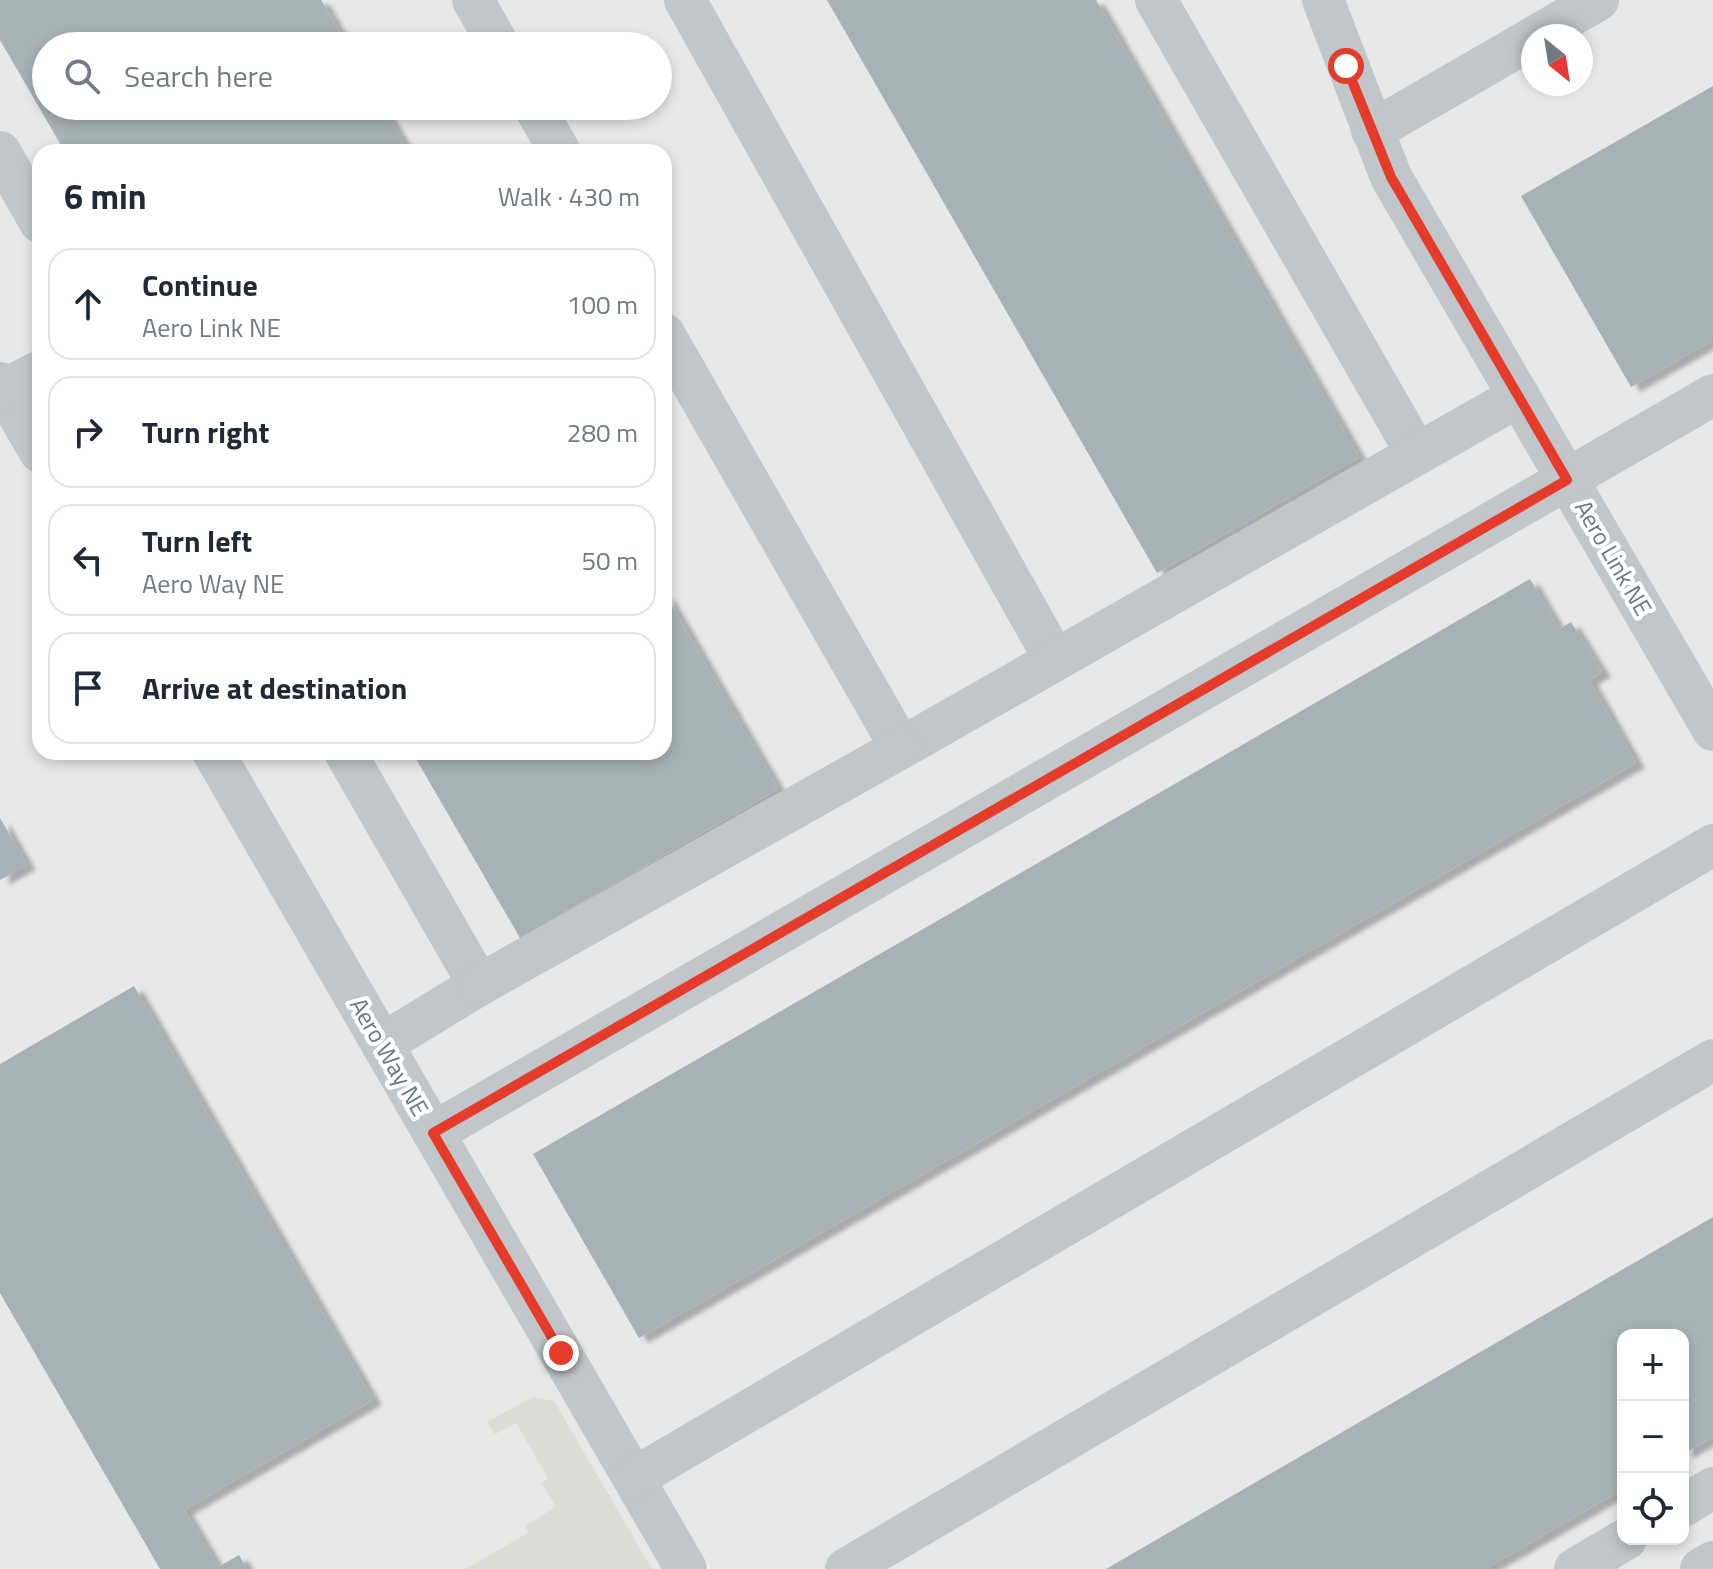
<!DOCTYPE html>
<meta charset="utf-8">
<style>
:root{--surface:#fff;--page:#f2f2f3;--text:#1f2937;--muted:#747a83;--line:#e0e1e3}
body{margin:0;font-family:"Titillium Web",sans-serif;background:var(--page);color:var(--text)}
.controls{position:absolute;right:24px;bottom:24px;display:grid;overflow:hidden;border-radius:16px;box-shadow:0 4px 12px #0003}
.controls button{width:72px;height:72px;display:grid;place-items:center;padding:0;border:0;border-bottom:2px solid var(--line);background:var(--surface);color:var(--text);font:40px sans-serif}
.compass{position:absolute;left:1521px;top:24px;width:72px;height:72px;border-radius:50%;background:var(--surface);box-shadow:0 4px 12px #0003;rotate:150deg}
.stop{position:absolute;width:24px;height:24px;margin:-18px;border:6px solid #e43b2b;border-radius:50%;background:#fff}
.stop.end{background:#e43b2b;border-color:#fff;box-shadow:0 2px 8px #0008}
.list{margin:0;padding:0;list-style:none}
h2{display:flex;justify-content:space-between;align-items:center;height:104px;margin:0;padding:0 32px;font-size:34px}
h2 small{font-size:26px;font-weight:400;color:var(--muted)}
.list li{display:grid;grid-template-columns:52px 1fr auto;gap:24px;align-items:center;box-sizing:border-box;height:112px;margin:0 16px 16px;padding:0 16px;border:2px solid var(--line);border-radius:24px}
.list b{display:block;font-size:30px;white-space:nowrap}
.list p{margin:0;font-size:26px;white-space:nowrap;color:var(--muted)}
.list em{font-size:26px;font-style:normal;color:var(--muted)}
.icon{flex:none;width:44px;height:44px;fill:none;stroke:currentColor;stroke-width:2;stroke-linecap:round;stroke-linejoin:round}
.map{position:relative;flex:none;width:1713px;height:1569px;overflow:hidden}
.search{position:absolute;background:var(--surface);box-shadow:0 4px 12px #0003;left:32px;top:32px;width:640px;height:88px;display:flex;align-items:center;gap:20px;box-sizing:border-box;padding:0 28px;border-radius:44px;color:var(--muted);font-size:30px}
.panel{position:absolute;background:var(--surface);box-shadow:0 4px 12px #0003;left:32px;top:144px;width:640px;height:616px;border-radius:24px}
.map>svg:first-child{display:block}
.built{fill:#e7e8e7;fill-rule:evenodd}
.green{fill:#daded5}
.building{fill:#a7b2b6;filter:url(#shadow)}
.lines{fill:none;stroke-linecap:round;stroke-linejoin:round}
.minor{stroke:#c0c6c9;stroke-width:42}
.route{stroke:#e43b2b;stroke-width:10}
.labels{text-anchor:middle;stroke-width:8;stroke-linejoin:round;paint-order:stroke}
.street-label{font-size:24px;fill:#647981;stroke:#fff}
</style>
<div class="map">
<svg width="1713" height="1569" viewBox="0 0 1713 1569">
<defs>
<filter id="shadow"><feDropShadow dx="9" dy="5" stdDeviation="2" flood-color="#0004"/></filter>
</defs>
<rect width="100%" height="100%" fill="#f9f8f6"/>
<path class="built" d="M0,0H1713V1569H710L602,1388L686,1569H0ZM1533,36H1581V84H1533ZM46,46H658V106H46ZM40,152H664V752H40ZM1623,1335H1683V1539H1623Z"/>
<polygon class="green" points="533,1397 554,1401 652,1569 466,1569 528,1533 525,1526 556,1507 542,1483 548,1478 516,1423 495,1434 487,1422"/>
<g class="building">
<polygon points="0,0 321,0 348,46 46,46 46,106 382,106 409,152 65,152 0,40"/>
<polygon points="827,0 1096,0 1359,457 1157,573"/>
<polygon points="1713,86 1713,340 1631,387 1521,196"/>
<polygon points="1530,579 1559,629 1571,622 1602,672 1589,680 1636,763 639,1338 533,1154"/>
<polygon points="664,592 778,789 520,938 412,752 664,752"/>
<polygon points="0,818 27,865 0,880"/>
<polygon points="134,986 373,1400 184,1510 218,1567 239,1555 247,1569 160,1569 0,1293 0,1064"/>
<polygon points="1713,1217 1713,1437 1683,1454 1683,1335 1623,1335 1623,1489 1485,1569 1106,1569"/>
</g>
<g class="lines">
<g class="minor">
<polyline points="473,0 499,46"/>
<polyline points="685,0 1055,660"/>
<polyline points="1156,0 1417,454"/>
<polyline points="1323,0 1391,177 1713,730"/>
<polyline points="1536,36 1598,0"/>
<polyline points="534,106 560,152"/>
<polyline points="1372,131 1533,38"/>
<polyline points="0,152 40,222"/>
<polyline points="664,334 901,748 1519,396"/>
<polyline points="0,383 40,452"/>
<polyline points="4,390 40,371"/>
<polyline points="213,752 686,1569"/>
<polyline points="345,752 479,985 382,1044"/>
<polyline points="479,985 901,748"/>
<polyline points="433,1133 1713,395"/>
<polyline points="634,1478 1713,845"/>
<polyline points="1683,1506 1713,1488"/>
<polyline points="846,1569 1713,1060"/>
<polyline points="1575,1569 1626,1539"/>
<polyline points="1701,1569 1713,1562"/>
</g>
</g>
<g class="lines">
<polyline class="route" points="561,1353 433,1133 1567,480 1391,177 1346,66"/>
</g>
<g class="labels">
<g class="street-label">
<text transform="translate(1613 558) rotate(60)" y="8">Aero Link NE</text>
<text transform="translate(389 1057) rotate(60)" y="8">Aero Way NE</text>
</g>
</g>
</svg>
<div class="controls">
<button>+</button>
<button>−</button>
<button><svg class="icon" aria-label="locate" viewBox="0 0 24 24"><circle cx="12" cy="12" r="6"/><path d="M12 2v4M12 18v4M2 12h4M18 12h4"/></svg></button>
</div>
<svg class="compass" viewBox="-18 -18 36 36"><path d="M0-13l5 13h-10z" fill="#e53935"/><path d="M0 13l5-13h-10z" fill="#747a83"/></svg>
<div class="stop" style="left:1346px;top:66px"></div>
<div class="stop end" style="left:561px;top:1353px"></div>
<div class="search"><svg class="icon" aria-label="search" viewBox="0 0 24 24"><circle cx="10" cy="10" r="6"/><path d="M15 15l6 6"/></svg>Search here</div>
<section class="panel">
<h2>6 min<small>Walk · 430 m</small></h2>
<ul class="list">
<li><svg class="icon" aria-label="ahead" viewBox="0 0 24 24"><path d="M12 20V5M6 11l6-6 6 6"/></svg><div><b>Continue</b><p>Aero Link NE</p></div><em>100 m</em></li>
<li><svg class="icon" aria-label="right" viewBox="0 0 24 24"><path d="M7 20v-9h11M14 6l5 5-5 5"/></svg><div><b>Turn right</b></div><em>280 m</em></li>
<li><svg class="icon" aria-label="left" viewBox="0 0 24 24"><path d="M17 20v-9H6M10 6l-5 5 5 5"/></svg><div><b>Turn left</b><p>Aero Way NE</p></div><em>50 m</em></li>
<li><svg class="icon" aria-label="arrive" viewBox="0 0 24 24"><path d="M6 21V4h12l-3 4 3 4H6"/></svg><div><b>Arrive at destination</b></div></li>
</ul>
</section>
</div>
